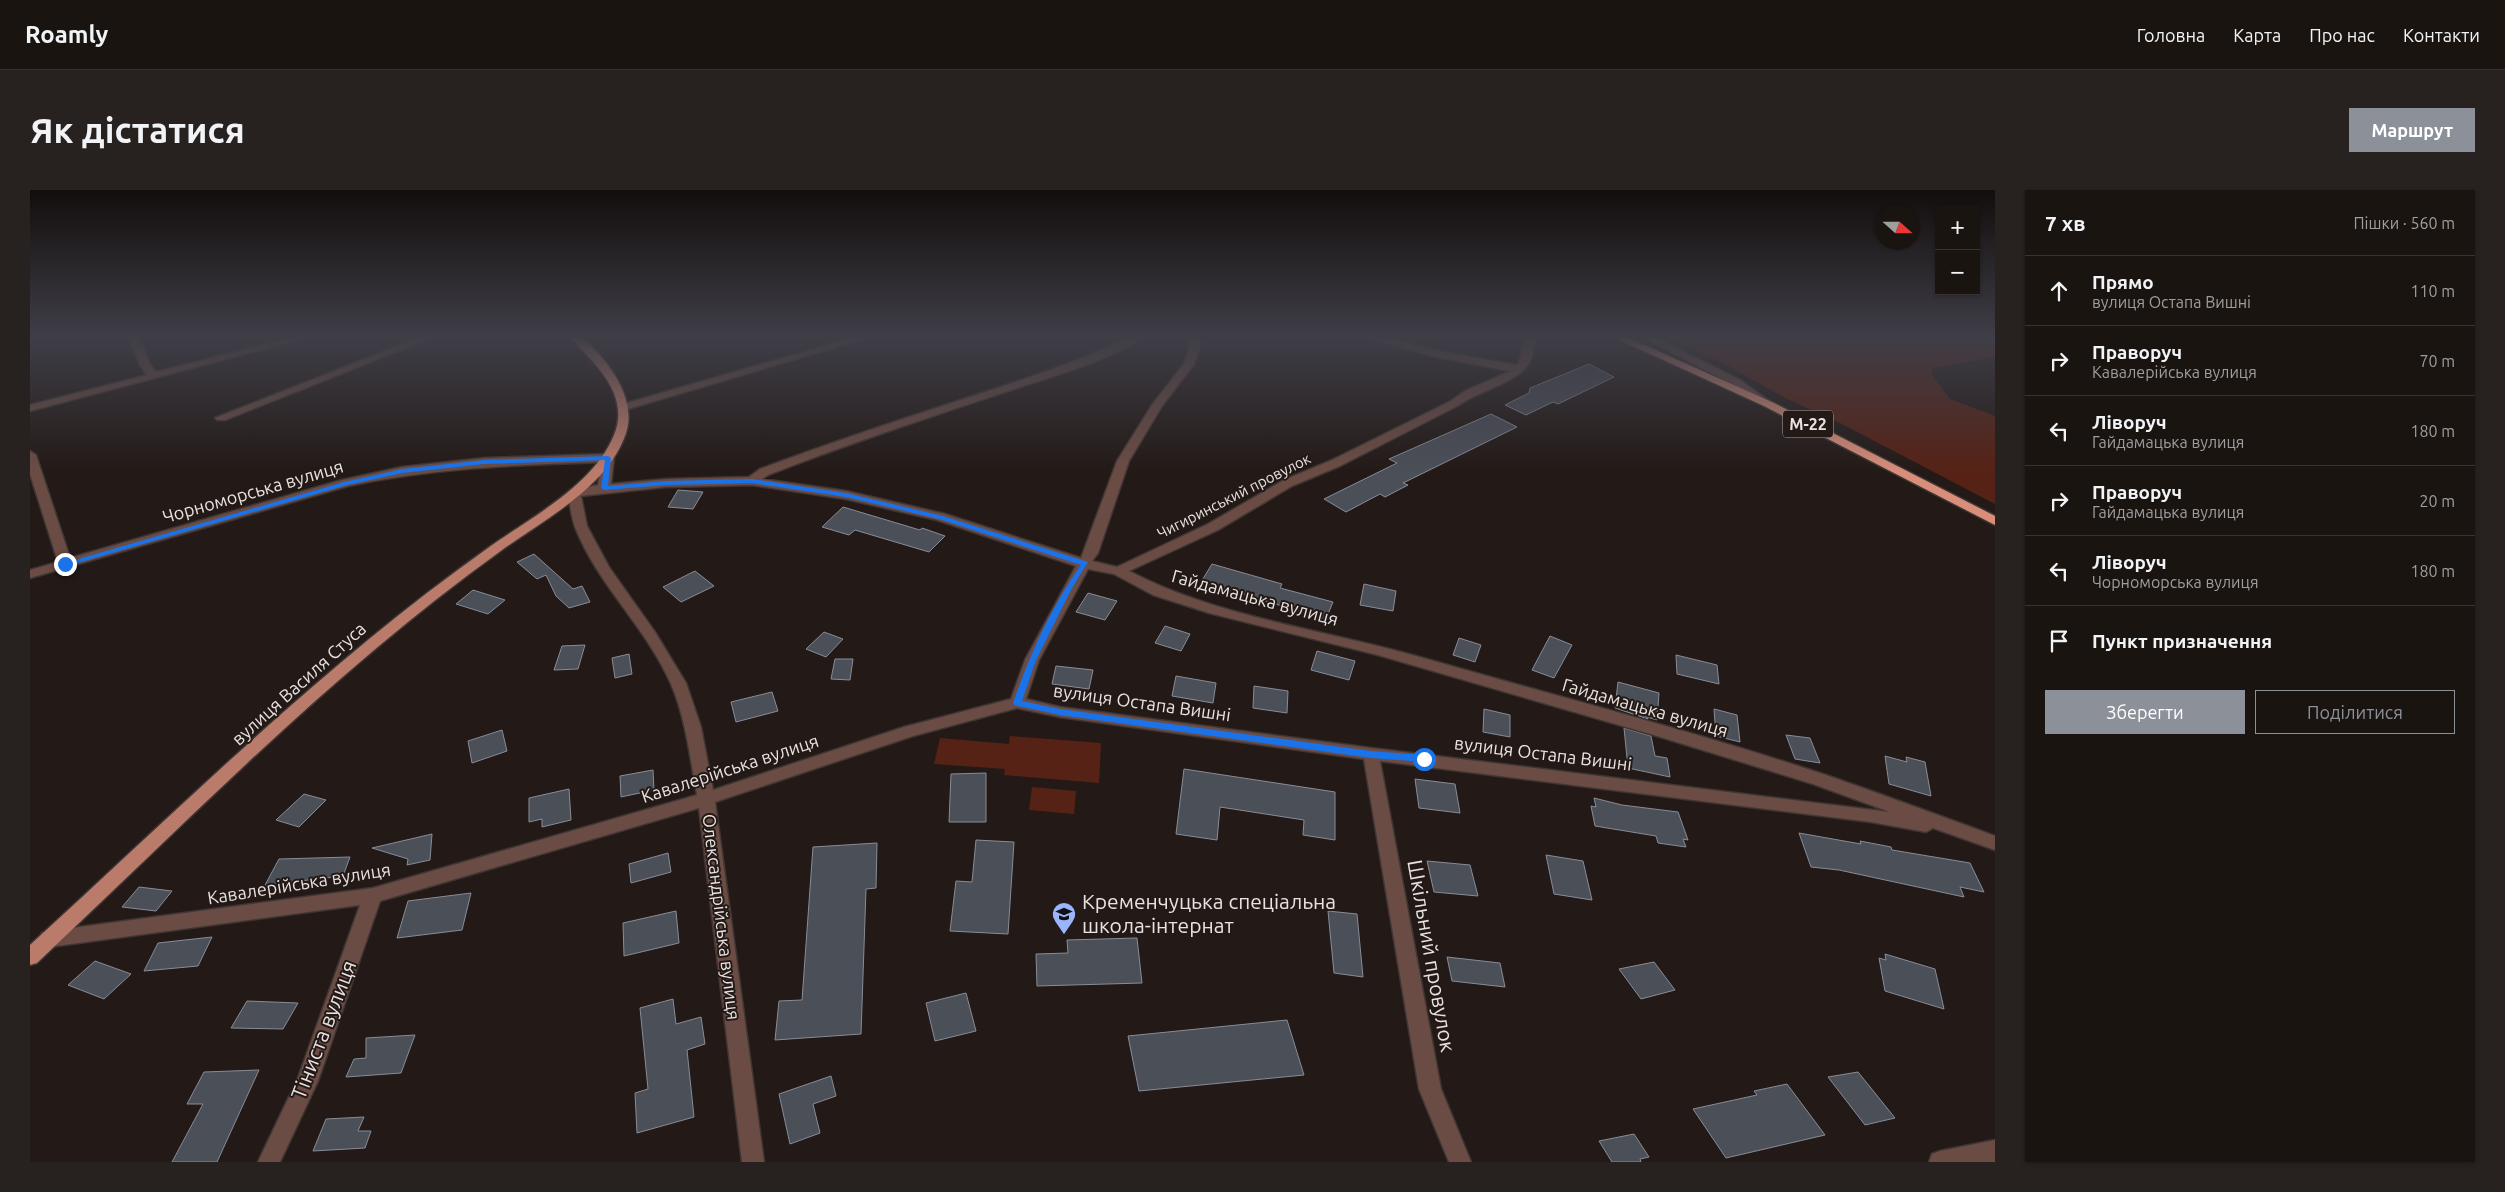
<!DOCTYPE html>
<html lang="uk">
<meta charset="utf-8">
<style>
:root{--surface:#1a1411;--page:#27211f;--text:#f1f3f6;--muted:#9f9e9f;--line:#383331;--accent:#8c9099}
body{margin:0;font-family:Ubuntu,sans-serif;background:var(--page);color:var(--text)}
.controls{position:absolute;right:15px;top:15px;display:grid;overflow:hidden;border-radius:0px;box-shadow:0 1px 4px #0004}
.controls button{width:45px;height:45px;display:grid;place-items:center;padding:0;border:0;border-bottom:1px solid var(--line);background:var(--surface);color:var(--text);font:25px sans-serif}
.compass{position:absolute;left:1845px;top:15px;width:45px;height:45px;border-radius:50%;background:var(--surface);box-shadow:0 1px 4px #0004;rotate:111deg}
.stop{position:absolute;width:15px;height:15px;margin:-11px;border:4px solid #1a73e8;border-radius:50%;background:#fff}
.stop.end{background:#1a73e8;border-color:#fff;box-shadow:0 1px 5px #0008}
.list{margin:0;padding:0;list-style:none}
h2{display:flex;justify-content:space-between;align-items:center;height:65px;margin:0;padding:0 20px;font-size:21px}
h2 small{font-size:16px;font-weight:400;color:var(--muted)}
.list li{display:grid;grid-template-columns:32px 1fr auto;gap:15px;align-items:center;box-sizing:border-box;height:70px;padding:0 20px;border-top:1px solid var(--line)}
.list b{display:block;font-size:19px;white-space:nowrap}
.list p{margin:0;font-size:16px;white-space:nowrap;color:var(--muted)}
.list em{font-size:16px;font-style:normal;color:var(--muted)}
.actions{display:flex;gap:10px;padding:15px 20px}
.actions a{flex:1;padding:11px 0;border:1px solid var(--accent);border-radius:0px;text-align:center;font-size:18px;color:var(--accent)}
.actions .main{background:var(--accent);color:#fff}
.icon{flex:none;width:28px;height:28px;fill:none;stroke:currentColor;stroke-width:2;stroke-linecap:round;stroke-linejoin:round}
.map{position:relative;flex:none;width:1965px;height:972px;overflow:hidden;border-radius:0px}
header{display:flex;align-items:center;gap:30px;box-sizing:border-box;height:70px;padding:0 25px;background:var(--surface);border-bottom:1px solid var(--line)}
header strong{font-size:24px}
nav{display:flex;gap:28px;margin-inline-start:auto;font-size:18px}
.intro{display:flex;align-items:center;justify-content:space-between;box-sizing:border-box;height:120px;padding:0 30px}
h1{margin:0;font-size:35px}
.button{padding:12px 22px;border-radius:0px;background:var(--accent);color:#fff;font-size:18px;font-weight:700}
main{display:flex;gap:30px;padding:0 30px}
aside{flex:1;background:var(--surface);border-radius:0px;box-shadow:0 1px 4px #0004}
.map>svg:first-child{display:block}
.green{fill:#562215}
.building{fill:#4b4f58;stroke:#888c97}
.lines{fill:none;stroke-linecap:round;stroke-linejoin:round}
.minor-casing{stroke:#3f3633;stroke-width:3}
.major-casing{stroke:#3f3633;stroke-width:3}
.highway-casing{stroke:#3f3633;stroke-width:3}
.minor{fill:#6b4c44;fill-rule:evenodd}
.major{fill:#ba7b6b;fill-rule:evenodd}
.highway{fill:#d98e7a;fill-rule:evenodd}
.route{fill:#1a73e8}
.labels{text-anchor:middle;stroke-width:4;stroke-linejoin:round;paint-order:stroke}
.far-street-label{font-size:15px;fill:#e9e2e0;stroke:#231a17}
.shield{fill:#231a17;stroke:#aea6a4;stroke-width:1}
.shield-label{font-size:16px;font-weight:bold;fill:#e9e2e0}
.street-label{font-size:18px;fill:#e9e2e0;stroke:#231a17}
.near-poi-label{font-size:21px;fill:#e9e2e0;stroke:#231a17;text-anchor:start}
.near-street-label{font-size:21px;fill:#e9e2e0;stroke:#231a17}
</style>
<header>
<strong>Roamly</strong>
<nav><a>Головна</a><a>Карта</a><a>Про нас</a><a>Контакти</a></nav>
</header>
<div class="intro"><h1>Як дістатися</h1><a class="button">Маршрут</a></div>
<main>
<div class="map">
<svg width="1965" height="972" viewBox="0 0 1965 972">
<rect width="100%" height="100%" fill="#231a17"/>
<g class="green">
<polygon points="1633,146 1965,146 1965,167 1903,178 1901,183 1920,209 1965,226 1965,314 1810,233 1753,207 1697,175"/>
<polygon points="980,546 1071,553 1069,593 974,585 975,579 904,574 910,548 979,554"/>
<polygon points="1002,597 1046,601 1044,624 999,620"/>
</g>
<g class="building">
<polygon points="1559,174 1584,187 1528,214 1523,212 1496,225 1475,215 1499,203 1500,198"/>
<polygon points="1461,224 1487,237 1373,293 1378,295 1355,307 1350,304 1316,322 1294,309 1367,273 1359,269"/>
<polygon points="648,300 673,302 663,319 638,317"/>
<polygon points="813,317 890,340 892,338 915,346 899,362 825,340 819,345 792,337"/>
<polygon points="504,364 543,399 552,396 560,412 539,418 526,406 516,385 507,389 487,372"/>
<polygon points="1182,374 1252,394 1250,398 1303,412 1296,429 1171,392"/>
<polygon points="665,381 684,396 651,412 633,397"/>
<polygon points="1334,394 1366,401 1363,421 1330,415"/>
<polygon points="443,400 475,410 458,424 426,414"/>
<polygon points="1058,403 1087,411 1075,430 1046,422"/>
<polygon points="1135,436 1160,444 1151,461 1125,453"/>
<polygon points="794,442 813,449 796,467 776,459"/>
<polygon points="1520,446 1542,455 1524,488 1502,480"/>
<polygon points="1429,448 1451,455 1445,472 1423,465"/>
<polygon points="555,455 548,479 524,480 532,456"/>
<polygon points="1287,461 1325,471 1319,490 1281,480"/>
<polygon points="599,464 602,484 585,488 582,468"/>
<polygon points="1646,465 1687,475 1689,494 1647,484"/>
<polygon points="805,469 823,469 820,490 801,489"/>
<polygon points="1026,476 1063,480 1059,499 1022,494"/>
<polygon points="1146,486 1186,493 1183,513 1142,506"/>
<polygon points="1588,492 1629,503 1627,530 1617,527 1618,529 1585,518"/>
<polygon points="1224,496 1258,501 1257,523 1223,518"/>
<polygon points="742,502 748,521 706,532 701,512"/>
<polygon points="1454,519 1480,525 1480,547 1453,542"/>
<polygon points="1684,519 1707,525 1710,552 1686,546"/>
<polygon points="1594,538 1621,546 1625,566 1637,568 1640,587 1598,578"/>
<polygon points="472,540 477,561 442,573 438,551"/>
<polygon points="1756,545 1780,548 1790,573 1765,569"/>
<polygon points="1855,566 1877,572 1876,567 1895,572 1901,606 1859,594"/>
<polygon points="1154,579 1305,602 1305,650 1273,645 1274,630 1190,617 1187,650 1146,644"/>
<polygon points="623,580 624,600 591,607 590,586"/>
<polygon points="956,583 956,632 919,632 921,584"/>
<polygon points="1385,589 1425,594 1430,623 1389,618"/>
<polygon points="539,599 541,630 512,637 512,629 499,632 499,608"/>
<polygon points="274,604 296,610 269,637 246,630"/>
<polygon points="1564,608 1592,615 1648,622 1658,650 1653,649 1656,657 1628,653 1626,646 1565,636 1561,616 1566,617"/>
<polygon points="1769,643 1831,654 1830,651 1861,657 1862,660 1940,673 1954,702 1930,697 1934,707 1809,680 1781,677"/>
<polygon points="402,644 400,670 377,675 378,669 342,658"/>
<polygon points="946,650 984,652 978,744 920,741 926,691 942,692"/>
<polygon points="847,653 846,698 836,699 831,844 745,850 749,811 772,810 783,657"/>
<polygon points="638,663 641,682 601,693 599,674"/>
<polygon points="1516,665 1553,671 1562,710 1524,704"/>
<polygon points="320,667 313,686 261,692 259,696 234,697 249,669"/>
<polygon points="1397,671 1440,675 1448,706 1404,702"/>
<polygon points="109,697 142,701 126,721 92,717"/>
<polygon points="441,703 432,740 367,748 378,711"/>
<polygon points="646,721 649,753 594,766 593,733"/>
<polygon points="1298,721 1327,724 1333,787 1304,783"/>
<polygon points="182,747 168,776 114,781 128,753"/>
<polygon points="1107,748 1112,793 1007,796 1006,764 1038,763 1037,750"/>
<polygon points="1855,764 1905,779 1914,819 1855,801 1849,768 1856,770"/>
<polygon points="1417,767 1470,773 1475,797 1422,791"/>
<polygon points="65,771 101,784 74,809 38,795"/>
<polygon points="1624,772 1645,800 1611,809 1589,779"/>
<polygon points="936,803 946,841 905,851 896,813"/>
<polygon points="643,809 646,834 671,827 675,854 657,860 664,927 607,943 605,903 618,899 610,818"/>
<polygon points="217,811 268,813 253,839 201,838"/>
<polygon points="1257,830 1274,885 1109,901 1098,846"/>
<polygon points="385,845 371,883 316,887 324,869 336,868 336,848"/>
<polygon points="229,880 187,972 142,972 173,914 157,914 174,882"/>
<polygon points="1828,882 1865,928 1835,935 1798,887"/>
<polygon points="801,886 806,906 783,914 790,943 760,954 749,904"/>
<polygon points="1757,894 1795,945 1696,968 1663,919 1727,905 1724,901"/>
<polygon points="334,927 328,941 341,941 335,958 283,961 296,929"/>
<polygon points="1604,944 1619,967 1610,969 1611,972 1582,972 1569,951"/>
</g>
<g class="lines">
<g class="minor-casing">
<g id="minor">
<polygon points="98,146 108,146 120,174 126,182 268,146 284,146 0,221 0,215 117,185 110,175"/>
<polygon points="393,146 406,146 195,230 187,230 185,228"/>
<polygon points="829,146 844,146 598,219 594,220 588,217 590,215"/>
<path d="M1101,146H1113C1095,165 1015,189 987,198C903,226 820,253 738,285L732,289L816,301L915,324L1051,368L1087,271L1122,215L1154,174L1160,156V146H1170V156L1164,174L1132,216L1099,271L1068,363L1062,371L1087,377L1178,334L1254,290L1302,270L1421,211L1435,201L1480,181L1402,166L1339,148L1338,146H1353L1403,160L1486,175L1489,173L1495,146H1505C1504,154 1503,170 1497,176C1483,194 1448,201 1429,215L1310,276L1262,296L1188,340L1099,381C1187,427 1291,439 1386,466C1522,505 1659,540 1793,584C1851,604 1908,625 1965,646V660L1903,638L1896,642L1841,632L1350,571L1411,899L1441,972H1419L1389,899L1334,569L1030,527L987,518L883,546L685,612L734,972H712L669,618L350,711L288,891L250,972H228L268,888L330,715L19,757L12,755L10,749L12,743L19,741L343,698L667,605C660,568 656,529 641,494C616,437 567,394 545,337C541,326 540,314 538,303L540,300L568,295L572,272C485,275 403,278 318,296L0,388V380L28,372L0,284V261L6,265L40,368L312,290L372,277L455,268L578,264L584,268L581,294L636,289L719,287L730,279C797,254 866,231 934,209C991,190 1048,173 1101,146ZM722,295L816,309L907,330L1046,376L995,470L981,509L874,537L683,600L671,537L656,493L625,442L579,377L557,336L551,306L636,297ZM1058,379L1084,384L1123,405L1179,423L1348,465L1627,546L1783,594L1860,622L1341,558L1030,517L996,509L1009,470Z"/>
<polygon points="1610,146 1622,146 1710,190 1743,214 1742,216 1734,216 1702,194"/>
<polygon points="1965,950 1965,972 1899,972 1902,964 1910,961"/>
</g>
</g>
<g class="major-casing">
<path id="major" d="M539,146H550C576,167 608,208 596,243C578,297 515,329 472,360C303,481 158,631 7,773L0,775V755C149,619 293,475 458,358C500,328 564,295 584,245C601,204 564,173 539,146Z"/>
</g>
<g class="highway-casing">
<polygon id="highway" points="1581,146 1594,146 1742,212 1965,326 1965,335 1734,216"/>
</g>
<use href="#minor" class="minor"/>
<use href="#major" class="major"/>
<use href="#highway" class="highway"/>
</g>
<linearGradient id="sky" x2="0" y2="1"><stop stop-color="#130e0d"/><stop offset="0.52" stop-color="#3f3e47"/><stop offset="1" stop-color="#3f3e47" stop-opacity="0"/></linearGradient>
<rect width="1965" height="282" fill="url(#sky)"/>
<path class="route" d="M578,266L581,268L578,296L636,291L722,289L816,303L913,326L1058,372L1042,398L1006,470L992,511L1030,519L1341,561L1394,565L1399,569L1394,572L1341,568L1030,525L984,515L983,513C1000,464 1021,417 1051,375L909,329L816,307L722,293L636,295L574,300L571,298L575,270L454,274L372,283L317,295L37,376L31,374L314,292L372,279L454,270Z"/>
<defs>
<g id="school-pin" transform="scale(1.25)"><path d="M0 17L-7.5 6A9.5 9.5 0 1 1 7.5 6Z" fill="#9ab5fd" stroke="#231a17"/><path d="M0-5L7-2L0 1L-7-2ZM-4 1L0 2.5L4 1V4Q0 6-4 4Z" fill="#111"/></g>
</defs>
<g fill-rule="evenodd">
<use href="#school-pin" x="1034" y="724"/>
</g>
<g class="labels">
<g class="far-street-label">
<text transform="translate(1204 306) rotate(-27)" y="5">Чигиринський провулок</text>
</g>
<rect class="shield" x="1753" y="220.5" width="50" height="27" rx="4"/>
<g class="shield-label">
<text x="1778" y="240">М-22</text>
</g>
<g class="street-label">
<text transform="translate(223 302) rotate(-16)" y="6">Чорноморська вулиця</text>
<text transform="translate(1225 408) rotate(15)" y="6">Гайдамацька вулиця</text>
<text transform="translate(269 494) rotate(-42)" y="6">вулиця Василя Стуса</text>
<text transform="translate(1112 513) rotate(8)" y="6">вулиця Остапа Вишні</text>
<text transform="translate(1615 518) rotate(16)" y="6">Гайдамацька вулиця</text>
<text transform="translate(1513 564) rotate(7)" y="6">вулиця Остапа Вишні</text>
<text transform="translate(700 579) rotate(-18)" y="6">Кавалерійська вулиця</text>
<text transform="translate(269 694) rotate(-9)" y="6">Кавалерійська вулиця</text>
<text transform="translate(691 727) rotate(83)" y="6">Олександрійська вулиця</text>
</g>
<g class="near-poi-label">
<text x="1052" y="719">Кременчуцька спеціальна<tspan x="1052" dy="24">школа-інтернат</tspan></text>
</g>
<g class="near-street-label">
<text transform="translate(1401 766) rotate(80)" y="7">Шкільний провулок</text>
<text transform="translate(294 840) rotate(-69)" y="7">Тіниста вулиця</text>
</g>
</g>
</svg>
<div class="controls">
<button>+</button>
<button>−</button>
</div>
<svg class="compass" viewBox="-18 -18 36 36"><path d="M0-13l5 13h-10z" fill="#e53935"/><path d="M0 13l5-13h-10z" fill="#9f9e9f"/></svg>
<div class="stop" style="left:1394px;top:569px"></div>
<div class="stop end" style="left:35px;top:374px"></div>
</div>
<aside>
<h2>7 хв<small>Пішки · 560 m</small></h2>
<ul class="list">
<li><svg class="icon" aria-label="ahead" viewBox="0 0 24 24"><path d="M12 20V5M6 11l6-6 6 6"/></svg><div><b>Прямо</b><p>вулиця Остапа Вишні</p></div><em>110 m</em></li>
<li><svg class="icon" aria-label="right" viewBox="0 0 24 24"><path d="M7 20v-9h11M14 6l5 5-5 5"/></svg><div><b>Праворуч</b><p>Кавалерійська вулиця</p></div><em>70 m</em></li>
<li><svg class="icon" aria-label="left" viewBox="0 0 24 24"><path d="M17 20v-9H6M10 6l-5 5 5 5"/></svg><div><b>Ліворуч</b><p>Гайдамацька вулиця</p></div><em>180 m</em></li>
<li><svg class="icon" aria-label="right" viewBox="0 0 24 24"><path d="M7 20v-9h11M14 6l5 5-5 5"/></svg><div><b>Праворуч</b><p>Гайдамацька вулиця</p></div><em>20 m</em></li>
<li><svg class="icon" aria-label="left" viewBox="0 0 24 24"><path d="M17 20v-9H6M10 6l-5 5 5 5"/></svg><div><b>Ліворуч</b><p>Чорноморська вулиця</p></div><em>180 m</em></li>
<li><svg class="icon" aria-label="arrive" viewBox="0 0 24 24"><path d="M6 21V4h12l-3 4 3 4H6"/></svg><div><b>Пункт призначення</b></div></li>
</ul>
<div class="actions"><a class="main">Зберегти</a><a>Поділитися</a></div>
</aside>
</main>
